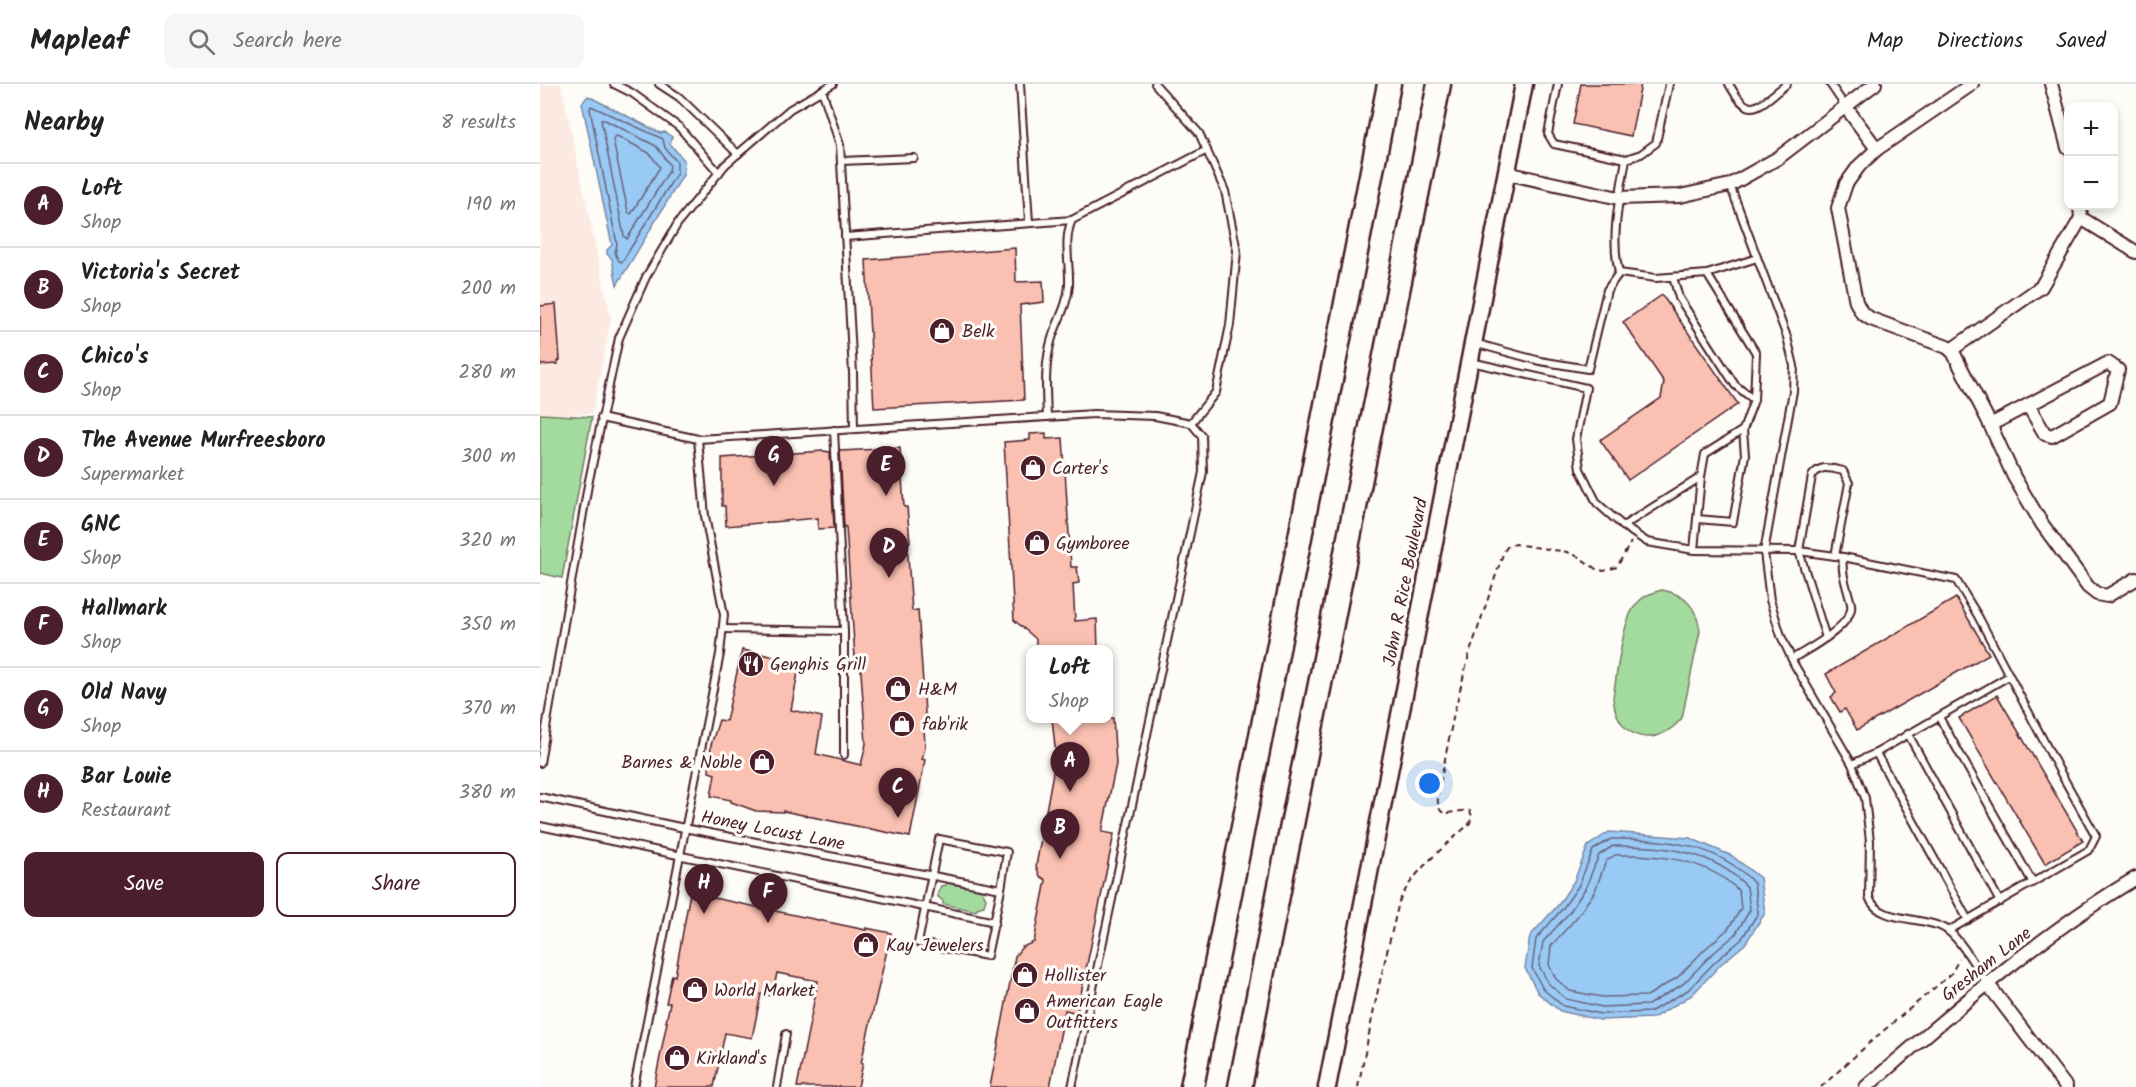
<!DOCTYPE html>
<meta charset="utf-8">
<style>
:root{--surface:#fff;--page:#f6f6f6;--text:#222;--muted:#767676;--line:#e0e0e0;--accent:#4a1f2b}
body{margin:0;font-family:Kalam,sans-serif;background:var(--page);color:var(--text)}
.controls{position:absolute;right:18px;top:18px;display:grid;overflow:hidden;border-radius:12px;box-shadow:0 3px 9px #0003}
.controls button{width:54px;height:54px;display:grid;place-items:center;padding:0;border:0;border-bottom:2px solid var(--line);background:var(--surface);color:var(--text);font:30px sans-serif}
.you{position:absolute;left:890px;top:700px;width:21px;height:21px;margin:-15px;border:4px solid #fff;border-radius:50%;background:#1a73e8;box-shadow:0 0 0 9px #1a73e833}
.badge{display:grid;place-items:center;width:39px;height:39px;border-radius:50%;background:var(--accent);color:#fff;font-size:20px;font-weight:700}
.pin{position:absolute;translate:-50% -50px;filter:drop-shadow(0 2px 3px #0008)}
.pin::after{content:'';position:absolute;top:32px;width:21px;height:18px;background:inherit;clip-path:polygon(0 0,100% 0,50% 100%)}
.popup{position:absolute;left:486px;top:561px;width:87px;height:78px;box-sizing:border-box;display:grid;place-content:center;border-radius:12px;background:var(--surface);filter:drop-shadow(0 2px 4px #0005);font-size:20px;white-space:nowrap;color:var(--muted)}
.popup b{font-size:22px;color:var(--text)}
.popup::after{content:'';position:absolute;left:50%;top:100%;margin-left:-12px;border:12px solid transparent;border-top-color:var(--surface)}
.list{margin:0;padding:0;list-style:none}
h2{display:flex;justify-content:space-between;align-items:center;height:78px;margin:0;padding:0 24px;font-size:26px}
h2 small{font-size:20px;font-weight:400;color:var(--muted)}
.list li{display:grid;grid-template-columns:39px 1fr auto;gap:18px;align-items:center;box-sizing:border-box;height:84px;padding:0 24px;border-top:2px solid var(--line)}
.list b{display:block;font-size:22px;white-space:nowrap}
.list p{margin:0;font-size:20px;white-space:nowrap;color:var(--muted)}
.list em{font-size:20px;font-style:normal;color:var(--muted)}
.actions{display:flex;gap:12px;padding:18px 24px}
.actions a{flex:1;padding:14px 0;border:2px solid var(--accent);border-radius:12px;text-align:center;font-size:21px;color:var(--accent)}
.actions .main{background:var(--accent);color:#fff}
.icon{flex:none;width:33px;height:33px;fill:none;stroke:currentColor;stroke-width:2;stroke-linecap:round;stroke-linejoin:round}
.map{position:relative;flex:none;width:1596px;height:1003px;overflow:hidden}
header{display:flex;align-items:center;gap:36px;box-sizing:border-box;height:84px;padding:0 30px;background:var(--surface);border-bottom:2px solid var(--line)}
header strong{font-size:28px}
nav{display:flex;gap:33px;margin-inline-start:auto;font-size:21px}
.search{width:420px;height:54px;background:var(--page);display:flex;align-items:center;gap:15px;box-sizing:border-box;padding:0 21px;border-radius:12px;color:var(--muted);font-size:22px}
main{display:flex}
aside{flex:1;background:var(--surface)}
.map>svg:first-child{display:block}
.built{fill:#fceae2}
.green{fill:#a3da9e;stroke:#767c64;stroke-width:1.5}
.water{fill:#99caf5;stroke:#7986a4;stroke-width:1.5}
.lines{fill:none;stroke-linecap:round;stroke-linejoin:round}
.shore{stroke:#6a637c;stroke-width:1.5}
.building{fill:#fac0b1;stroke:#4a1f2b;stroke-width:1.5}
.lane-casing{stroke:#4a1f2b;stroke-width:10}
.street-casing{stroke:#4a1f2b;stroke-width:16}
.secondary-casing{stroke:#4a1f2b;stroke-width:21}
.highway-casing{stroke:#4a1f2b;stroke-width:27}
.path{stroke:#4a1f2b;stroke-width:2;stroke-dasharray:6 4.5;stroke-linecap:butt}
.lane{stroke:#fdfcf7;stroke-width:6}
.street{stroke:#fdfcf7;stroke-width:12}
.secondary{stroke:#fdfcf7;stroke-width:16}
.highway{stroke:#fdfcf7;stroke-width:22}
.labels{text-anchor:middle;stroke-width:6;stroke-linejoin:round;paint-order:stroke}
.poi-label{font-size:18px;fill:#4a1f2b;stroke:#fdfcf7;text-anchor:start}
.street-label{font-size:18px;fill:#4a1f2b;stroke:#fdfcf7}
</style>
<header>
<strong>Mapleaf</strong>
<div class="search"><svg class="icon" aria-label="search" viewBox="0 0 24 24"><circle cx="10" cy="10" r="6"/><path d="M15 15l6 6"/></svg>Search here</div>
<nav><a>Map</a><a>Directions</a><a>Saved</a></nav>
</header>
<main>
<aside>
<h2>Nearby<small>8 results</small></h2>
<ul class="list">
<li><span class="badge">A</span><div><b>Loft</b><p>Shop</p></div><em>190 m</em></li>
<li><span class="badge">B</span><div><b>Victoria's Secret</b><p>Shop</p></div><em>200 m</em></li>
<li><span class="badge">C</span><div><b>Chico's</b><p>Shop</p></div><em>280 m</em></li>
<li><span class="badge">D</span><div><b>The Avenue Murfreesboro</b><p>Supermarket</p></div><em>300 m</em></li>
<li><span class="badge">E</span><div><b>GNC</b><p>Shop</p></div><em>320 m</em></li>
<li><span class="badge">F</span><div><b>Hallmark</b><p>Shop</p></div><em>350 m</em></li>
<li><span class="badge">G</span><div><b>Old Navy</b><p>Shop</p></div><em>370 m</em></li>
<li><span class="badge">H</span><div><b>Bar Louie</b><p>Restaurant</p></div><em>380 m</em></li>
</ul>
<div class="actions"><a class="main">Save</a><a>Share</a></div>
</aside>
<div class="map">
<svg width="1596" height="1003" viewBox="0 0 1596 1003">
<rect width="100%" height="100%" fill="#fdfcf7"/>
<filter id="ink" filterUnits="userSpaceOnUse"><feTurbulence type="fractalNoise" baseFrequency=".0167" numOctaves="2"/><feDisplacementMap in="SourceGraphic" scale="12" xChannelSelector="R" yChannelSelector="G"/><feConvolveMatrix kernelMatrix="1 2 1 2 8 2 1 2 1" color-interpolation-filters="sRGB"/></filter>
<g filter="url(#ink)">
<polygon class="built" points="0,0 21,0 71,235 52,330 0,330"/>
<g class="green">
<polygon points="0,330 52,333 22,494 0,489"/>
<path d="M1122,506C1146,510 1157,524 1160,547L1142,634C1115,667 1076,655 1073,613C1077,591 1082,538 1095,522C1102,512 1111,509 1122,506Z"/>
<polygon points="407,798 441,805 446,814 444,822 437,824 436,827 403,820 403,817 398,813 398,808 401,802 406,801"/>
</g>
<g class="water">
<polygon points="48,12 120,49 125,48 132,53 130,60 144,76 143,91 77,201 72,175 67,170 67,166 72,161 42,19"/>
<polygon points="1069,748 1150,754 1192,772 1220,794 1225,829 1205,860 1180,881 1152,911 1113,934 1060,936 1020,927 998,909 985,884 990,852 1019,820 1034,797 1048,762"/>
</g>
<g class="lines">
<g class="shore">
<polygon points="51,22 123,55 125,64 137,78 137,89 82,178 79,177 75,169 77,160 50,25"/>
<polygon points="61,36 65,36 116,62 130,81 129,87 87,155 84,152"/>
<polygon points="77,52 109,69 120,83 91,130 88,128 73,56 74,53"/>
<path d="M1071,755C1122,754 1177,759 1214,799L1218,829L1201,856L1176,877L1148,906L1110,928L1061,930L1023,922L1003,905L992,884L996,855L1023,824L1039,801L1053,766Z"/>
<path d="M1073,762C1121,761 1173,766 1207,803L1210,826L1195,851L1171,871L1143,900L1108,921L1062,923L1026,915L1009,900L999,882L1003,858L1029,829L1045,805L1059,771Z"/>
<path d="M1075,771C1118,770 1168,775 1199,807L1201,825L1188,845L1165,865L1138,893L1107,912L1062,913L1030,907L1016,895L1009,881L1011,862L1037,833L1055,807L1066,777Z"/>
</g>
</g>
<g class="building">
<polygon points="1041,0 1101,0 1091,52 1033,40"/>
<polygon points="475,164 476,198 503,197 504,218 480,221 484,316 334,324 326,176"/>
<polygon points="1122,211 1198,320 1088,396 1060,356 1121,314 1124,298 1083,238"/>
<polygon points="16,220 20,276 18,277 18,280 0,281 0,222"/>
<polygon points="506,349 506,355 523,354 531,483 537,483 539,499 533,500 535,537 557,535 558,566 496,566 496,555 474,536 464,358 490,356 490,350"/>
<polygon points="360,364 364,423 367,423 370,458 367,459 372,527 378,526 386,643 384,643 385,664 382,675 385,676 370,753 243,727 243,728 216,727 191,718 191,716 171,712 175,690 169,688 171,661 179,636 186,637 202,566 260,578 251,626 282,633 276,670 321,681 326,660 320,574 315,574 306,443 304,443 300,367"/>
<polygon points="283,367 290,368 294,444 278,445 278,434 186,442 185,422 182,422 182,374"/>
<polygon points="1416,514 1449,570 1317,646 1305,625 1300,628 1291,613 1296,609 1286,590"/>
<polygon points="1457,611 1543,757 1505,780 1419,634"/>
<polygon points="512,634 573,634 576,680 562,748 574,750 537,929 525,926 510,1003 450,1003 475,872 482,863 494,858 506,796 500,792 496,782 516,672"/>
<polygon points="150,809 326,846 326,844 351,849 321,979 323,979 318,1003 257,1003 278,897 237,889 232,912 221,910 212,954 185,949 174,1003 114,1003 127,938 126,938 130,919 126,919 132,891 135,892"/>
</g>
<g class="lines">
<g class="lane-casing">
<g id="lane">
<polyline points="74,0 92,9 139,43 179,89"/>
<polyline points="119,0 139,13 198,70"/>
<polyline points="480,0 489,138"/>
<polyline points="615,0 659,49 685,107 697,167 690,241 676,308 651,339"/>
<path d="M1018,0L1008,50L1014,60L1086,75C1080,112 1070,152 1079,189"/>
<path d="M1189,0C1211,39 1218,21 1247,0"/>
<polyline points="1290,0 1305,22"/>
<polyline points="282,6 300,61 313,289 314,345"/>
<polyline points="1086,75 1101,70 1116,59 1129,0"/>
<polyline points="301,77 374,74"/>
<path d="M1190,101L1247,253L1254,282L1253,307L1224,468L1230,516L1241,552L1254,580L1312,680L1325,714L1330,757L1329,813C1338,839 1382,832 1404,844C1419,852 1436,884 1447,899"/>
<polyline points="305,153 532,136"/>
<polyline points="1133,193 1139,214 1195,301 1214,316"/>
<polyline points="934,259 1000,277 1048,285 1067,206 1079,189 1116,194 1167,190 1217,174"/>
<path d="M931,278L1046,304L1036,355L1040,385L1057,419L1083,442L1107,458L1154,466L1259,467L1303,473C1301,490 1307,503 1311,520C1315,541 1268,565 1252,575"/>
<path d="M507,333C506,307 504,280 512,254C518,236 528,220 529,201C530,179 523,156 532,136L667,66"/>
<polyline points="61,334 158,355 554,330 615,332 651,339 662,352 663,388 532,1003"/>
<polyline points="294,346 304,547"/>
<polyline points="1157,435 1193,438 1205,371 1203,346"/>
<polyline points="1083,442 1161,393 1165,370 1203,346 1214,316 1216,269 1167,190"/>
<polyline points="1154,466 1161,393"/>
<polyline points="1303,473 1416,496 1438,532 1519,686 1556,752 1549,766 1408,847"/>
<polyline points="183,545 304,547 304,671"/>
<path d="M1286,554L1259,467L1272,392C1281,380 1290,384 1303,387L1309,399L1295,472"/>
<polyline points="1399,633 1493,799"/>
<polyline points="1368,650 1460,818"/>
<polyline points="1336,669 1469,592"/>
<polyline points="0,679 48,401 79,254 106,193 138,139 185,81 250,25 293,0"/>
<polyline points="1312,680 1336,669 1428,836"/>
<polyline points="0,713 144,744 461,805"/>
<polyline points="0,742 455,838"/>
<polygon points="399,755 467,768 461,805 447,872 378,859"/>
<polyline points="94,1003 180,570 184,531 165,432 158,355"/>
<polyline points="237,1003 246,950"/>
</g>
</g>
<g class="street-casing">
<g id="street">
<polyline points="1511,0 1528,64"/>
<polyline points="1305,22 1337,65 1319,82 1306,100 1298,124 1316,218 1322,229 1331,235 1407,263 1413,268 1448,336 1474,393 1502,440 1548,503 1557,510 1567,512 1596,495"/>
<polyline points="1337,65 1432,0"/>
<polyline points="966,89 1079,114 1140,112 1190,101 1238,74 1335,0"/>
<polyline points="1540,122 1541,134 1596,168"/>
<polyline points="1411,266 1501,203 1541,134"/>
<polyline points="1450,341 1568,279 1578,286 1570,319 1512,352 1505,350 1488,321"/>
<polyline points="1447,899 1526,1003"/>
<path d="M1326,1003C1412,929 1498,852 1596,794"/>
</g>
</g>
<g class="secondary-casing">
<polyline id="secondary" points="787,1003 984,0"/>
</g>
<g class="highway-casing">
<g id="highway">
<polyline points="652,1003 849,0"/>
<polyline points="700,1003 899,0"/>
</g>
</g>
<g class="path">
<path d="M818,1003L839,901L859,818C874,785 905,763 930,739L932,732L930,727C914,724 896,741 898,711L914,629L929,571L964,467L968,462L975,460L1027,468L1039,473L1056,485L1064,487L1077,483L1091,458"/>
<polyline points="1281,1003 1336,953 1411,890 1419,875"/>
</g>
<use href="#lane" class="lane"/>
<use href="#street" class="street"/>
<use href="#secondary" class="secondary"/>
<use href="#highway" class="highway"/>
</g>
</g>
<defs>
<g id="shop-disc" transform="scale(1.35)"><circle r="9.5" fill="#4a1f2b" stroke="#fdfcf7"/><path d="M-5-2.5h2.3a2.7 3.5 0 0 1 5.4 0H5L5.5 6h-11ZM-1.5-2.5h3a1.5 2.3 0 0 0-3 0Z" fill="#fff"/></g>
<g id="restaurant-disc" transform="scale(1.35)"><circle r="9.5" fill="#4a1f2b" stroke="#fdfcf7"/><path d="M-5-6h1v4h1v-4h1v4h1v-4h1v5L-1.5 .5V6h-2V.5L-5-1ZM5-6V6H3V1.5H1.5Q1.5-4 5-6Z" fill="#fff"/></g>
</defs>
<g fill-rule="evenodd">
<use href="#shop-disc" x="402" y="247"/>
<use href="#shop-disc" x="493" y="384"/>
<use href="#shop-disc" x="497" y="459"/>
<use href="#restaurant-disc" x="211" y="580"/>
<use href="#shop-disc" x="358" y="605"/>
<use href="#shop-disc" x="362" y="640"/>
<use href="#shop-disc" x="222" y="678"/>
<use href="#shop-disc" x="326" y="861"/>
<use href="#shop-disc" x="485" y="891"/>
<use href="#shop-disc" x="155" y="906"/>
<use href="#shop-disc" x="487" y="927"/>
<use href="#shop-disc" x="137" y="974"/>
</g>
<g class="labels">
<g class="poi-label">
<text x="422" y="253">Belk</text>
<text x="512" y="390">Carter's</text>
<text x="516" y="465">Gymboree</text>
<text x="230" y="586">Genghis Grill</text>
<text x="378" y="611">H&amp;M</text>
<text x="382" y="646">fab'rik</text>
<text x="202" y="684" text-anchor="end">Barnes &amp; Noble</text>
<text x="346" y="867">Kay Jewelers</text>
<text x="504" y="897">Hollister</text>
<text x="174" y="912">World Market</text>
<text x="506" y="923">American Eagle<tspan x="506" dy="21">Outfitters</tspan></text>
<text x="156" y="980">Kirkland's</text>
</g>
<g class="street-label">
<text transform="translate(865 498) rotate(-79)" y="6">John R Rice Boulevard</text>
<text transform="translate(233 746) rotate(11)" y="6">Honey Locust Lane</text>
<text transform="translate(1446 880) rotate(-38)" y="6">Gresham Lane</text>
</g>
</g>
</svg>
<div class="controls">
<button>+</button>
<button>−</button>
</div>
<div class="you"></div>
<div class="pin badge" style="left:530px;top:708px">A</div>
<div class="popup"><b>Loft</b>Shop</div>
<div class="pin badge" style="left:520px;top:775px">B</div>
<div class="pin badge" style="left:358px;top:734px">C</div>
<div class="pin badge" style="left:349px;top:494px">D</div>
<div class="pin badge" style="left:346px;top:412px">E</div>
<div class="pin badge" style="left:228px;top:839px">F</div>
<div class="pin badge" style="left:234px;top:402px">G</div>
<div class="pin badge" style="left:164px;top:830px">H</div>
</div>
</main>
